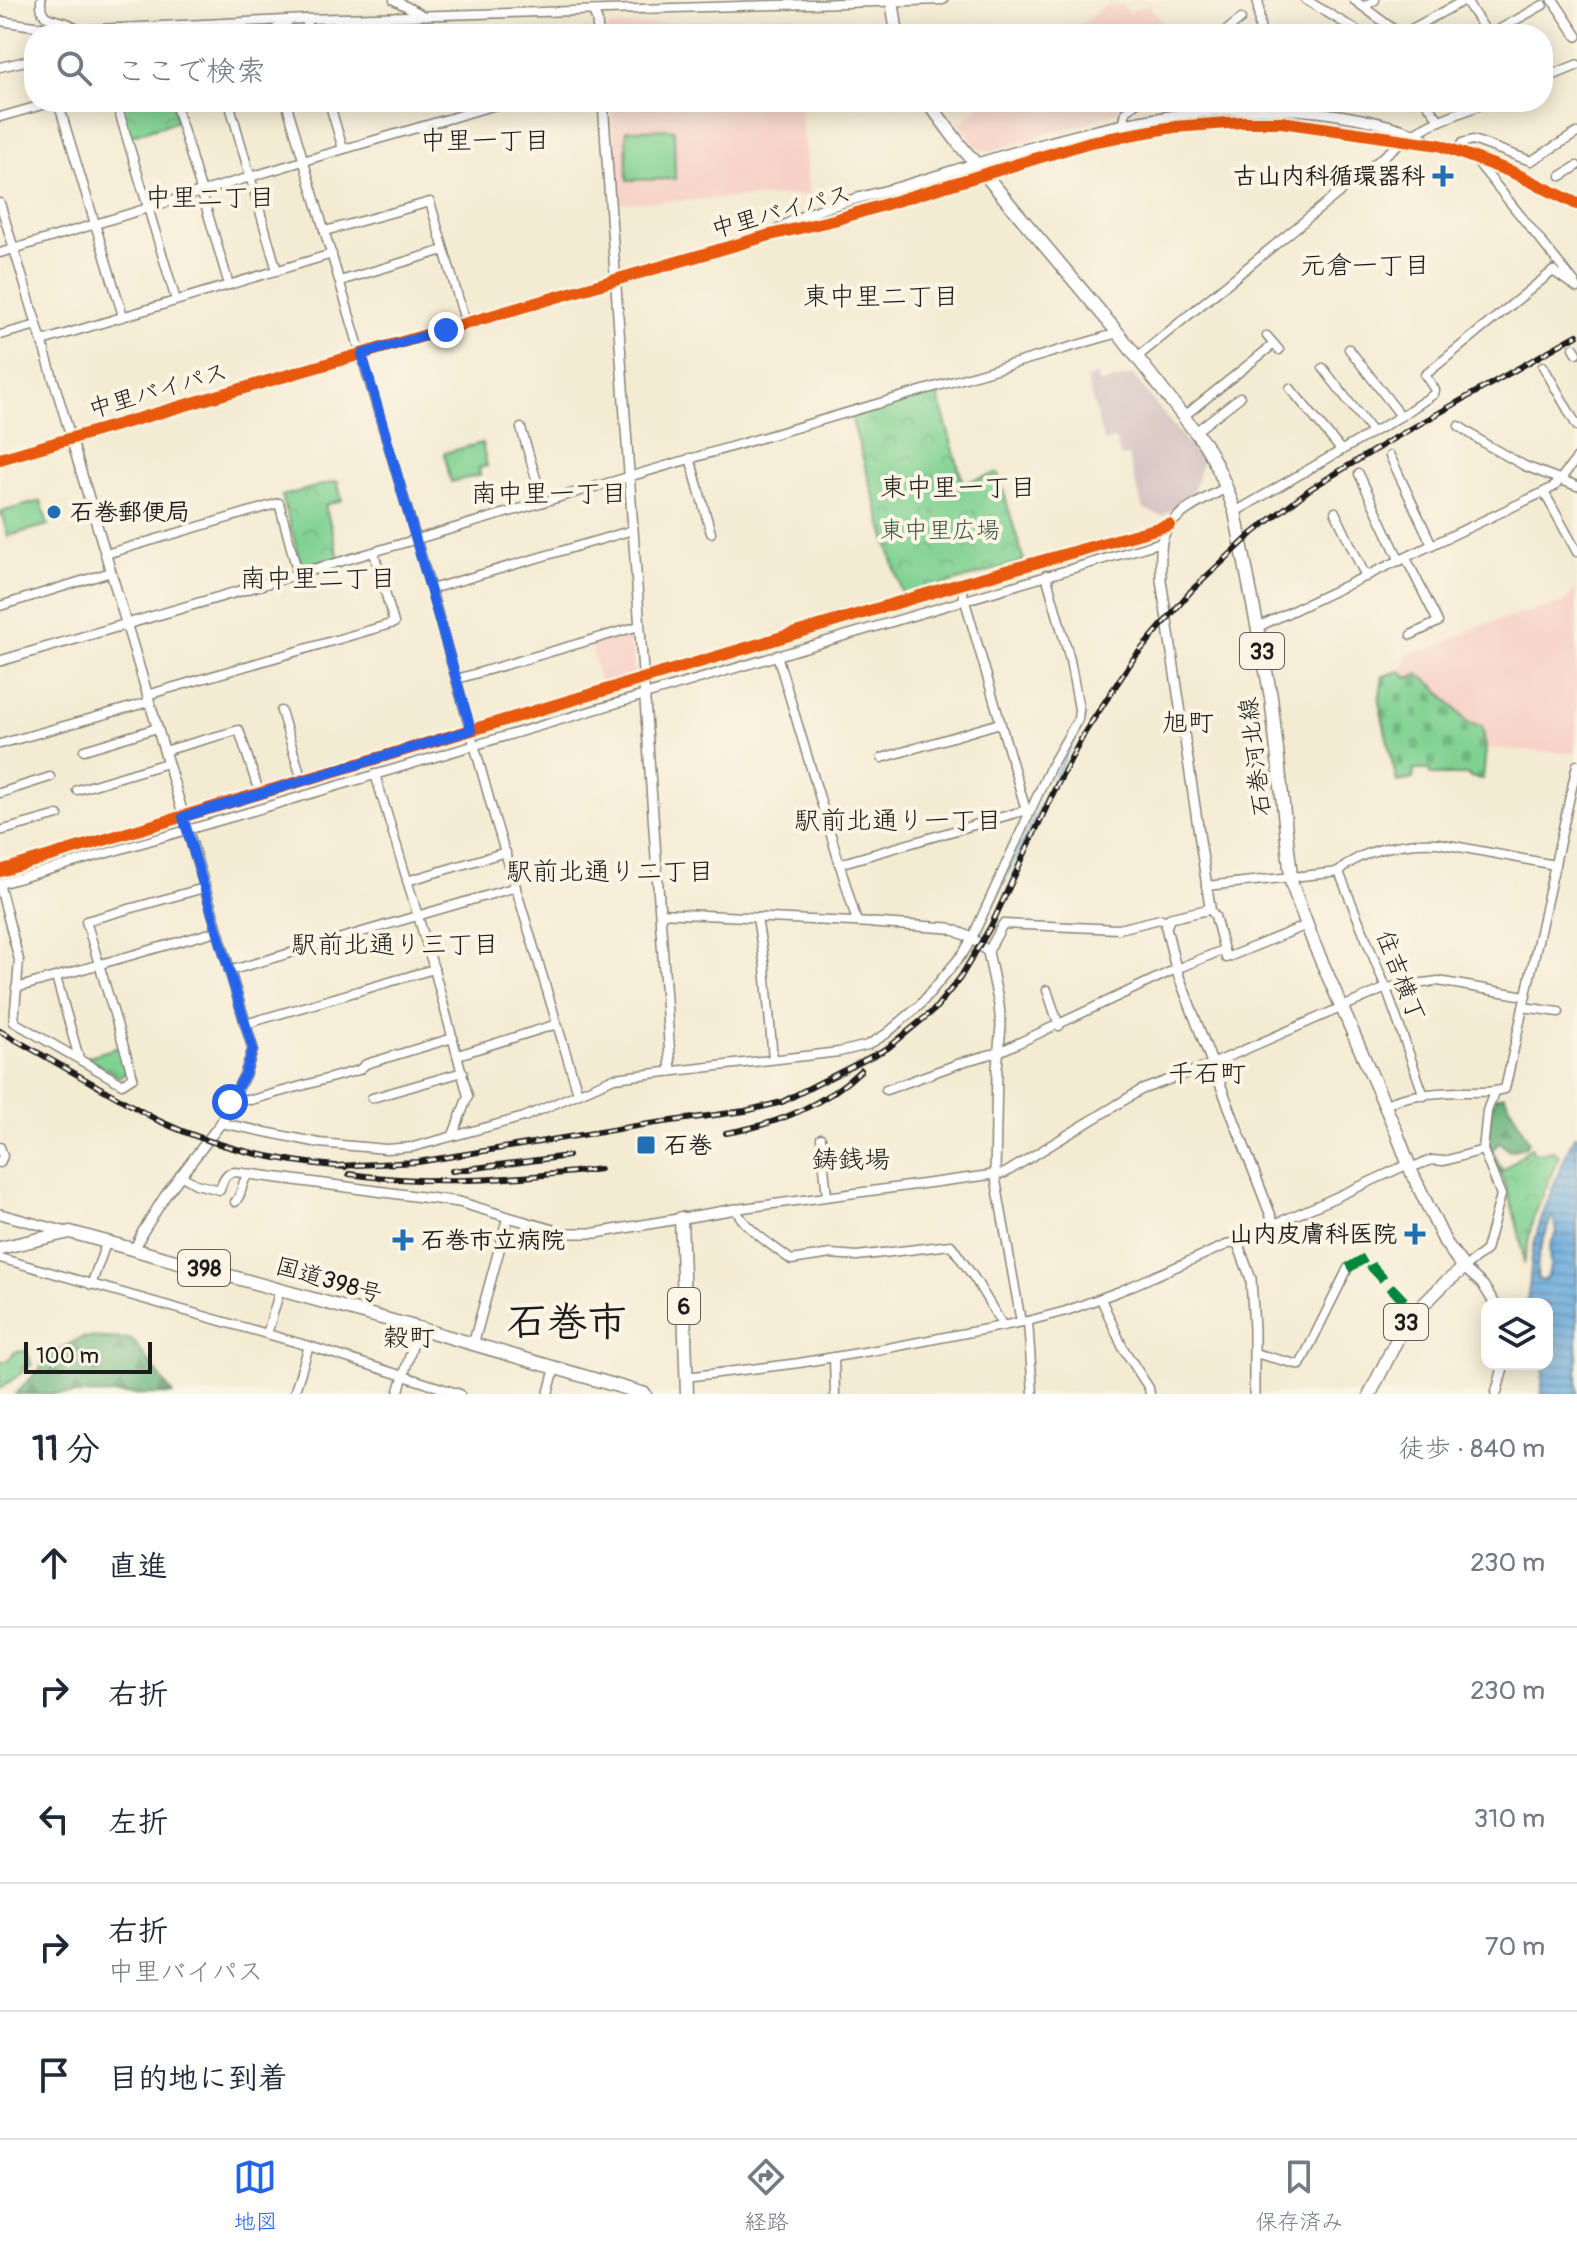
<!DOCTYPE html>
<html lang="ja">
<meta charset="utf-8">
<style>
:root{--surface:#fff;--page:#f2f2f3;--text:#1f2937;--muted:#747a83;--line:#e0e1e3;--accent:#2563eb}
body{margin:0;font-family:Pangolin,"Klee One",sans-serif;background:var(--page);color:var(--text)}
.controls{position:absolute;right:24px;bottom:24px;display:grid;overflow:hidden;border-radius:16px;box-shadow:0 4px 20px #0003}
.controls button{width:72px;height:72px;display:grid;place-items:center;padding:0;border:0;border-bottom:2px solid var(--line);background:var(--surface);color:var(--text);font:40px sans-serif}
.scale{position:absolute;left:24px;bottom:20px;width:128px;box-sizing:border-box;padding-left:8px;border:4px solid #1c1c1c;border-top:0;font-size:22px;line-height:28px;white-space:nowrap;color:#1c1c1c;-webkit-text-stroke:6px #fcf5e5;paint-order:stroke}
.stop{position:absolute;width:24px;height:24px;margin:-18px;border:6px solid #2563eb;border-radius:50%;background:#fff}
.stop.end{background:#2563eb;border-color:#fff;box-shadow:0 2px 8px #0008}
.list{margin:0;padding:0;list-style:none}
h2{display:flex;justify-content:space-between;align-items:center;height:104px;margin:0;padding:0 32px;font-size:34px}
h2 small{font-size:26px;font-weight:400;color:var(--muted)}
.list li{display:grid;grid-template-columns:52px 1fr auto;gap:24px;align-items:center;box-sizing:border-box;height:128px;padding:0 32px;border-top:2px solid var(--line)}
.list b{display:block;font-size:30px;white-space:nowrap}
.list p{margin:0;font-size:26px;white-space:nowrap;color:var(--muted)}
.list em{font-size:26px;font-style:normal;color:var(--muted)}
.icon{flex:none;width:44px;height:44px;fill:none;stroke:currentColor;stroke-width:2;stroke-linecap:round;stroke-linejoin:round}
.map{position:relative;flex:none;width:1577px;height:1394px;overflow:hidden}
.search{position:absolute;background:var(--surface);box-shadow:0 4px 20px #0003;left:24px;right:24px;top:24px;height:88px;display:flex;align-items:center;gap:20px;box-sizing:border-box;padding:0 28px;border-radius:32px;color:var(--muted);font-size:30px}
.sheet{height:744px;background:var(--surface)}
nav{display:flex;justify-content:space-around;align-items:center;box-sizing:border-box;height:112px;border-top:2px solid var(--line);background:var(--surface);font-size:22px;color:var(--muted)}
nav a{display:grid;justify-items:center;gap:4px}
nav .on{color:var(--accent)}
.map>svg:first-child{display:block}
.built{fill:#f7d1c7}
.industrial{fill:#d2bfc0}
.grass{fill:#7fd192;stroke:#4e7657;stroke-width:2}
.forest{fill:url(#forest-firs);stroke:#42684c;stroke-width:2}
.cemetery{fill:url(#cemetery-stones);stroke:#4e7657;stroke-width:2}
.park{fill:url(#park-crowns);stroke:#4e7657;stroke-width:2}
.water{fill:url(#water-rules);stroke:#42627c;stroke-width:2;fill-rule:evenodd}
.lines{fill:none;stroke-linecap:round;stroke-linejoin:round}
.stream{stroke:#68a9dc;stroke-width:3}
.minor-casing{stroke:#888478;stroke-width:11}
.tertiary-casing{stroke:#888478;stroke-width:12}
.primary-casing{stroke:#888478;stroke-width:15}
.trunk-casing{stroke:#888478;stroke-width:15}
.minor{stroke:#fff;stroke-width:8}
.tertiary{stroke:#fff;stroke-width:9}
.primary{stroke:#fff;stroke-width:12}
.trunk{stroke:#fff;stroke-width:12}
.rail-casing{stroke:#1c1c1c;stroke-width:6}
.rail{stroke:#fcf5e5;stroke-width:3;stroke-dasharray:9;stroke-linecap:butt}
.quiet{stroke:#00873e;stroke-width:10;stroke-dasharray:20 10;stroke-linecap:butt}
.cycleway-casing{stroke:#fcf5e5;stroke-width:17}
.cycleway{stroke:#e8590c;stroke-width:12}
.route{stroke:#2563eb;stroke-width:10}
.poi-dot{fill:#1f6fb2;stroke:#fcf5e5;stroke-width:3}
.labels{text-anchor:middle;stroke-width:8;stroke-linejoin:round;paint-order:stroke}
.shield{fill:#fcf5e5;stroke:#5f5d58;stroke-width:2}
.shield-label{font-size:22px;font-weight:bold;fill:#1c1c1c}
.poi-label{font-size:24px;font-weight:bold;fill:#1c1c1c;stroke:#fcf5e5;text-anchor:start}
.street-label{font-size:24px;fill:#1c1c1c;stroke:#fcf5e5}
.park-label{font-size:24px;fill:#3f5b45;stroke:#fcf5e5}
.neighbourhood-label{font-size:26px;fill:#1c1c1c;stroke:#fcf5e5}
.town-label{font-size:40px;font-weight:bold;fill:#1c1c1c;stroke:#fcf5e5}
</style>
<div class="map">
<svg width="1577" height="1394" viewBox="0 0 1577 1394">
<defs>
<pattern id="forest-firs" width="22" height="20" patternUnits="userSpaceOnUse" patternTransform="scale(2)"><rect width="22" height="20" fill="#67b37c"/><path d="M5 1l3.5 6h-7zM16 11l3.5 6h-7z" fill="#549165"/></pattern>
<pattern id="cemetery-stones" width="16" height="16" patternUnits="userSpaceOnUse" patternTransform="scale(2)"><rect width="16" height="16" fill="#7fd192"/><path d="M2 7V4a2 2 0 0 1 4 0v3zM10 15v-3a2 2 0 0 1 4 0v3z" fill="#6db37d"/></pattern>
<pattern id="park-crowns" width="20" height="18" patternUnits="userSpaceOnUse" patternTransform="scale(2)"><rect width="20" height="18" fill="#7fd192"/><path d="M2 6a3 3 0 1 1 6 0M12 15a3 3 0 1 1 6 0" fill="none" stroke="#6db37d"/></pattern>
<pattern id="water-rules" width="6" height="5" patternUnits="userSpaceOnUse" patternTransform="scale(2)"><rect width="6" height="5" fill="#68a9dc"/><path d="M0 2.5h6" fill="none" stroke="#5589b2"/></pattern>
</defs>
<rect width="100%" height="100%" fill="#fcf5e5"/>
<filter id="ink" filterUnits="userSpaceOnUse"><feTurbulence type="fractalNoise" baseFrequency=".0125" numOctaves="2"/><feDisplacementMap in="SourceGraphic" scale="16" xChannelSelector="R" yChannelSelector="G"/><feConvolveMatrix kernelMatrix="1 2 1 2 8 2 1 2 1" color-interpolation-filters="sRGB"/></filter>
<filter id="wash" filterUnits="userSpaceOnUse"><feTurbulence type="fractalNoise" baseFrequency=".006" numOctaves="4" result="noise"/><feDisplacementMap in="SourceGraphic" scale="32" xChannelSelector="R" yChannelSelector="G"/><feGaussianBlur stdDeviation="1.8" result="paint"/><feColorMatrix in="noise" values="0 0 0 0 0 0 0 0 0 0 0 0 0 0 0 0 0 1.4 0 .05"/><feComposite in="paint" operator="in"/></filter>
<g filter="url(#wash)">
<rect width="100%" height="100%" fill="#f4ebd3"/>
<g class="built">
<polygon points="1123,5 1130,14 1133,10 1149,5 1167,28 1159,34 1070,34 1105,6"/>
<polygon points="795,15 796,34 608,34 608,27"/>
<polygon points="612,102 800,102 809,195 617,203"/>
<polygon points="985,102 1133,102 1125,108 1096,120 990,151 977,148 959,123"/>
<polygon points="1577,589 1577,731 1574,753 1486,748 1482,726 1469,723 1435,686 1419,674 1408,679 1400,671 1406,662 1407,653 1431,649 1484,624 1563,603"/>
<polygon points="626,634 631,638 634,675 601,686 590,644"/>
</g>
<polygon class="industrial" points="1096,375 1099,384 1133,375 1202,462 1194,489 1188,500 1162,516 1143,509 1128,456 1121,457 1115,439 1104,442 1086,378"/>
<g class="grass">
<polygon points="674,129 675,179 627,180 626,130"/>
<polygon points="482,443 487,466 479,468 480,475 451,482 444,453"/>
<polygon points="41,501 48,525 8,536 1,512"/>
</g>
<g class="forest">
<path d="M1504,1095L1529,1142L1525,1147L1509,1151L1500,1142L1492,1150L1503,1172L1500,1173C1483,1151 1488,1122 1495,1097Z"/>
<polygon points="83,1337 132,1339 173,1394 15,1394 40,1369 44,1357"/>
</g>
<g class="cemetery">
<polygon points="1400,671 1408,678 1418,674 1435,686 1468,723 1482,726 1486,748 1483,779 1469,777 1469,775 1430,775 1430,770 1414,770 1413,779 1397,782 1379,702 1383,676"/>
<polygon points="27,1351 32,1365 0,1389 0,1362 7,1361 15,1352"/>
</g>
<g class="park">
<polygon points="119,102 172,102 178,121 129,136"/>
<polygon points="937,392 963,483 998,473 1024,561 903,597 851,417"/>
<polygon points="337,481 342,500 325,505 339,557 304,567 301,565 282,496"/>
<polygon points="119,1047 127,1072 119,1077 86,1057"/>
<path d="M1531,1147L1535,1153L1554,1151L1559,1155L1532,1222L1524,1264C1521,1231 1512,1203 1500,1173Z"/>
</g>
<path class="water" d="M1574,1136H1577V1394H1541L1544,1364H1547V1304L1526,1303C1532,1282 1529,1262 1535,1241C1544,1205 1560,1170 1574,1136ZM1553,1216L1557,1232C1555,1237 1551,1241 1550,1246C1547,1260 1555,1265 1544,1281L1538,1279C1534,1258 1545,1239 1550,1220Z"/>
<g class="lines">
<polyline class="stream" points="988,913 1085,716"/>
</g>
</g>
<g filter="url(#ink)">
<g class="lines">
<g class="minor-casing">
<g id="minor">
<path d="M41,0C39,28 64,14 77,30"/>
<polyline points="394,0 419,13"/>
<polyline points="1306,0 1363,34"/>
<polyline points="1354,0 1400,34"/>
<polyline points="1465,0 1488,34"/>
<polyline points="1365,6 1375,0"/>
<polyline points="306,19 309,34"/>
<polyline points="0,21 41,27 77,30 306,19 943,0"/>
<polyline points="268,34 289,21"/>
<polyline points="1222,34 1241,19"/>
<polyline points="1402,34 1465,0"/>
<polyline points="1491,34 1543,5"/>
<polyline points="0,67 34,59"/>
<polyline points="58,102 123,316"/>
<polyline points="116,102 176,300"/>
<polyline points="175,102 229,285"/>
<polyline points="229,102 277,271"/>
<polyline points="286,102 431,589 494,816 578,1093"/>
<polyline points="329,102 343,149"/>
<polyline points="1426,102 1440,121"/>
<polyline points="0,117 53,102"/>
<polyline points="1124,122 1126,111 1137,102"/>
<polyline points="1458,151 1462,143 1473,140 1531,161 1577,133"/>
<polyline points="1475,159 1574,282"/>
<polyline points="1561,176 1577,166"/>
<polyline points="0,203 37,325"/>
<polyline points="325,231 430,202 466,324"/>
<polyline points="0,253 303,161 506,102"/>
<polyline points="340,281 444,250"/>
<polyline points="0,335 37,325 71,438"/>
<polyline points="1267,336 1279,350"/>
<polyline points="42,341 332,254"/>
<polyline points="1574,348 1577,353"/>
<polyline points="1349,349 1401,416"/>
<polyline points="1136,358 1405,139"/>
<polyline points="1543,366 1577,426"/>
<polyline points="1323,368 1372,432"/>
<polyline points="1290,388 1341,450"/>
<polyline points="1183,417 1274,344"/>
<polyline points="1459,426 1487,445 1525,466 1577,486"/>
<polyline points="521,428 543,502"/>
<polyline points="1195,432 1240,397"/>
<polyline points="1390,456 1432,545"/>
<polyline points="690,458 711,533"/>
<polyline points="1359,474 1400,561"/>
<polyline points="1544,492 1577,552"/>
<polyline points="1235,512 1401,416 1434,394 1435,390 1425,375 1553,271 1577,288"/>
<polyline points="1335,512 1366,577"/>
<polyline points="106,554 279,503 298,574"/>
<polyline points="1406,558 1438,622 1411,635"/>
<polyline points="322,567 1118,333"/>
<polyline points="960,584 1028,817"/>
<polyline points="431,589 633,530"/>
<polyline points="0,606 111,572"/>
<polyline points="1258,627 1544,492 1555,486 1577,458"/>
<polyline points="777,655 857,922"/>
<polyline points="457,679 639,626"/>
<polyline points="147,695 394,623 374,553"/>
<polyline points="281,711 302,780"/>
<polyline points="0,744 149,702"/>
<polyline points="84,750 157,728"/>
<polyline points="164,751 239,730 259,792"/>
<polyline points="882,758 1000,723"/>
<polyline points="375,774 434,969 468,1096 453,1135"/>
<polyline points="77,790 167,763"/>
<polyline points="0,793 50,777"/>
<polyline points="0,831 58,815"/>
<polyline points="839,864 1026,810"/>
<polyline points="0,871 960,584 1169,525"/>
<polyline points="1339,872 1386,988 1424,1096"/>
<polyline points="407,881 506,852"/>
<polyline points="0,884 239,815 1162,542"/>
<path d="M1206,886L1339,872C1360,849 1408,841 1438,843L1555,865"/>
<polyline points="0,887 19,960 14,1022 122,1084 133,1077 86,921 204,888"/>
<polyline points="1209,908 1215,916 1226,958 1307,925"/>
<polyline points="660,913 873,923"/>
<polyline points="757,918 765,967 773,1059"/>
<polyline points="988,952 1003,924 1119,929 1160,919 1168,920"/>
<polyline points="229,971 516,887"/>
<polyline points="56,977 79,1058"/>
<polyline points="16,988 217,931"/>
<polyline points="1047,990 1059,1026"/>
<polyline points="1523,1007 1559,1012"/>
<polyline points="245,1024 434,969"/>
<polyline points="458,1055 557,1024"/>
<polyline points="886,1090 966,1061 999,1052 1176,969 1223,950"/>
<polyline points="232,1098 251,1100 359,1070 366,1064 453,1038"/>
<polyline points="372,1098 463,1072"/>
<path d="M1384,1105C1406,1094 1436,1093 1460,1092C1475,1092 1490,1093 1505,1089L1577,765"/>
<polyline points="221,1123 319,1143 386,1149 413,1147 524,1117 614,1078 839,1052 868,1045 886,1034 919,1006 964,952 972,938 1051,766 1078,719 1079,709 1070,660 1046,575"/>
<polyline points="821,1138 827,1196"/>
<polyline points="0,1147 3,1156 0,1163"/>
<polyline points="1483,1150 1487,1111 1494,1092"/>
<path d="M180,1175L196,1184L220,1190C225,1171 229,1170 249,1174C240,1182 244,1193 235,1202"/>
<polyline points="995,1175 1021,1322"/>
<polyline points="0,1258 309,1346 460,1394"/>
<polyline points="91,1285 107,1241"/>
<polyline points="1101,1299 1123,1348 1149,1388 1150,1394"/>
<polyline points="1028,1321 1033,1394"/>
<path d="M1003,1326L975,1279L951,1245L857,1256L831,1254L791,1260C776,1248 742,1227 736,1209L1005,1173L1141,1090L1212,1064L1386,988L1438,981L1525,996"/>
<polyline points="267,1334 280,1290"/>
<polyline points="1254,1353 1300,1365 1348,1268"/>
<polyline points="834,1357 835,1394"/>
<polyline points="686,1377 799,1363 888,1348 1028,1321 1066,1311 1120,1291 1321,1204 1402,1167 1408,1164 1415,1166 1432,1160 1444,1161 1483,1150 1501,1195 1486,1250 1464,1268"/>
<polyline points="294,1394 309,1346"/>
<polyline points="398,1394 418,1328"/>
<polyline points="548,1394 555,1368"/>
</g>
</g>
<g class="tertiary-casing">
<g id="tertiary">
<polyline points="1258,0 1260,34"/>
<polyline points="1553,0 1577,36"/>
<polyline points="593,11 597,20 598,34"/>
<polyline points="1543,79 1577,65"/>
<polyline points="603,102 671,1071"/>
<polyline points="1411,135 1431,124 1487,102"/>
<path d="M776,231C808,207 867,197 906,185C1047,142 1190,91 1339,115C1368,120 1400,126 1426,139"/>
<polyline points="71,438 253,1049 245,1074 221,1123 165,1196 142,1233 135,1249"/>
<polyline points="0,459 770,235 834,220 1090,142 1174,127 1243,122 1281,122 1439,145 1512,172 1577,204"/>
<path d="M1227,487C1205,500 1168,514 1162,541C1160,553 1161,567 1161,580L1210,907L1206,910L1170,918L1166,927L1176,969L1274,1224"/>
<polyline points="0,661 322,567"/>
<polyline points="873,923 949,928 972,938 988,952 999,1005 1001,1026 997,1068 995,1175"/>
<polyline points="249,1174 459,1202 508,1217"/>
<polyline points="0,1214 67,1232"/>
<polyline points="1237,1241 1251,1279 1254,1329 1254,1394"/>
<polyline points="1464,1268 1483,1285 1495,1304"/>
<polyline points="473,1345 508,1217 564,1233 596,1233 736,1209"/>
<polyline points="1496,1394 1504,1364"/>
</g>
</g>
<g class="primary-casing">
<g id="primary">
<polyline points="892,0 897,34"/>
<path d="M928,102L960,145L1118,333L1204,443C1218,465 1227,488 1235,512L1271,697L1292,885L1314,944L1396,1131L1412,1173L1445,1242L1464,1268L1444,1284L1405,1323L1370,1394"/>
<polyline points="681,1218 687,1394"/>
</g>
</g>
<g class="trunk-casing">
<polyline id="trunk" points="0,1248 70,1232 81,1235 418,1328 645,1394"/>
</g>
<use href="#minor" class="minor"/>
<use href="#tertiary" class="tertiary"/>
<use href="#primary" class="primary"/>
<use href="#trunk" class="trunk"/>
<g class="rail-casing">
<g id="rail">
<path d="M0,1031L157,1120C216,1148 281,1162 345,1167"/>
<path d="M726,1133C775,1125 825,1105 861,1070"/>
<polyline points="337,1166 418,1162 642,1125 745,1111 782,1102 888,1048 934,1010 960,978 991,926 1054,791 1085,732 1134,658 1191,591 1253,533 1310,489 1391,440 1577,335"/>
<polyline points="452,1171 568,1156"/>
<path d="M349,1174C433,1186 516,1179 600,1169"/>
</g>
</g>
<use href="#rail" class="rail"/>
<polyline class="quiet" points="1348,1268 1367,1257 1372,1267 1415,1313"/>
<g class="cycleway-casing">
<g id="cycleway">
<polyline points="0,459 770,235 834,220 1090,142 1174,127 1243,122 1281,122 1439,145 1512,172 1577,204"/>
<polyline points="0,871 960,584 1169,525"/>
</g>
</g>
<use href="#cycleway" class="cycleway"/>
</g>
</g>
<g class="lines" filter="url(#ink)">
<polyline class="route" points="230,1102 245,1074 253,1049 183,817 471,730 362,354 446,330"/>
</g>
<g class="poi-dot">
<path d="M1439 164h8v8h8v8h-8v8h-8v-8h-8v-8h8z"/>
<circle cx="54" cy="512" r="8"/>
<rect x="636" y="1135" width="20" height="20" rx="4"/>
<path d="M1411 1222h8v8h8v8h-8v8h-8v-8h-8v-8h8z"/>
<path d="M399 1228h8v8h8v8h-8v8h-8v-8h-8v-8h8z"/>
</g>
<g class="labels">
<g class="shield">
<rect x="1240" y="633" width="44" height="36" rx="6"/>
<rect x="178" y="1250" width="52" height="36" rx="6"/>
<rect x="668" y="1288" width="32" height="36" rx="6"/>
<rect x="1384" y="1304" width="44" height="36" rx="6"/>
</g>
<g class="shield-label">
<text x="1262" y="659">33</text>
<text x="204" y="1276">398</text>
<text x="684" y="1314">6</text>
<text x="1406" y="1330">33</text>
</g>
<g class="poi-label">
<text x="1425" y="184" text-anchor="end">古山内科循環器科</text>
<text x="70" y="520">石巻郵便局</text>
<text x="664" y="1153">石巻</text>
<text x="1397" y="1242" text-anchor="end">山内皮膚科医院</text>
<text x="421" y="1248">石巻市立病院</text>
</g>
<g class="street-label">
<text transform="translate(781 211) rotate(-15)" y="8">中里バイパス</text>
<text transform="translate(158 390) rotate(-16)" y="8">中里バイパス</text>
<text transform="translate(1255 757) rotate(-97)" y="8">石巻河北線</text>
<text transform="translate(1401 976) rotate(69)" y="8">住吉横丁</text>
<text transform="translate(329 1280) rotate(16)" y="8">国道398号</text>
</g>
<g class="park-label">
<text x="940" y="538">東中里広場</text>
</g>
<g class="neighbourhood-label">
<text x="485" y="149">中里一丁目</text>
<text x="210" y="206">中里二丁目</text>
<text x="1365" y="274">元倉一丁目</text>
<text x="881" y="305">東中里二丁目</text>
<text x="958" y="496">東中里一丁目</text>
<text x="549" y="502">南中里一丁目</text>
<text x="318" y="587">南中里二丁目</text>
<text x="1188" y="731">旭町</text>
<text x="898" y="829">駅前北通り一丁目</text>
<text x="610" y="880">駅前北通り二丁目</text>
<text x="395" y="953">駅前北通り三丁目</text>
<text x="1207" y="1082">千石町</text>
<text x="851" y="1168">鋳銭場</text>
<text x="409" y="1346">穀町</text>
</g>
<g class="town-label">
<text x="567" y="1335">石巻市</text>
</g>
</g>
</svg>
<div class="controls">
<button><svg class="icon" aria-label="layers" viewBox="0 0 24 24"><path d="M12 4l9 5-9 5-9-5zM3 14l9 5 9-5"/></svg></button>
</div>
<div class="scale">100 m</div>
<div class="stop" style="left:230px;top:1102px"></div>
<div class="stop end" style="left:446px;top:330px"></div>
<div class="search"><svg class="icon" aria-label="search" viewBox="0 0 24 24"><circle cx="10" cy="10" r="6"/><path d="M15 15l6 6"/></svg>ここで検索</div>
</div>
<section class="sheet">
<h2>11 分<small>徒歩 · 840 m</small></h2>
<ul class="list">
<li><svg class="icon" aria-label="ahead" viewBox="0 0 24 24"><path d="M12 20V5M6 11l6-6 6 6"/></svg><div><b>直進</b></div><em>230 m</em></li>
<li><svg class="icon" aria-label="right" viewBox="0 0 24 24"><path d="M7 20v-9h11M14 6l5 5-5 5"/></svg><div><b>右折</b></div><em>230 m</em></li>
<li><svg class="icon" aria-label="left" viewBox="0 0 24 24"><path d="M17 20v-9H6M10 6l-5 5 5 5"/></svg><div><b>左折</b></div><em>310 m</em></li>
<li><svg class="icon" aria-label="right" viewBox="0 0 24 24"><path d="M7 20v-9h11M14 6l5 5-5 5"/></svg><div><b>右折</b><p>中里バイパス</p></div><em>70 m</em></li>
<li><svg class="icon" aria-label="arrive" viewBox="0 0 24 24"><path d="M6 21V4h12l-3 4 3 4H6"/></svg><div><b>目的地に到着</b></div></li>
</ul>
</section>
<nav>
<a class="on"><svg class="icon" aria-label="map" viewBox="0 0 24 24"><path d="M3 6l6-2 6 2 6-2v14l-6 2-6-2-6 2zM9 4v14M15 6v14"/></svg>地図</a>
<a><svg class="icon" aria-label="directions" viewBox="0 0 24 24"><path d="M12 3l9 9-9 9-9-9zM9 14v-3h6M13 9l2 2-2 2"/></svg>経路</a>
<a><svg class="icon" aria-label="saved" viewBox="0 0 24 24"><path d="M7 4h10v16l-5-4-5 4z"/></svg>保存済み</a>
</nav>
